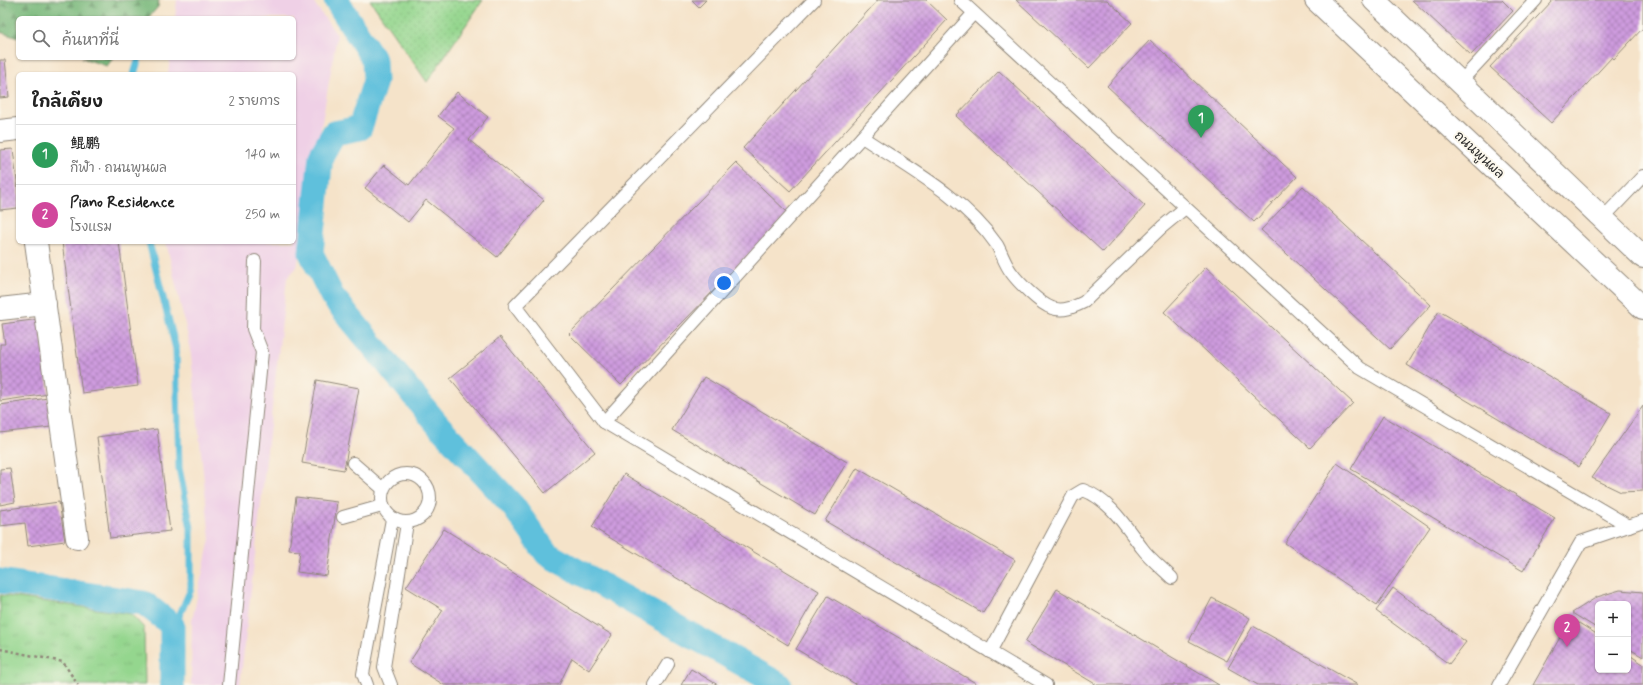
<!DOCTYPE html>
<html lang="th">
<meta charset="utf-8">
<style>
:root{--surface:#fff;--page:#f6f6f6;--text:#222;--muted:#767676;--line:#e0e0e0;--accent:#111827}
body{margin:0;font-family:Mynerve,"LXGW WenKai TC","Playpen Sans Thai",sans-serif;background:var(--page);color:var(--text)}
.controls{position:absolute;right:12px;bottom:12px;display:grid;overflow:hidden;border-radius:6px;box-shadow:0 1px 3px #0004}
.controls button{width:36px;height:36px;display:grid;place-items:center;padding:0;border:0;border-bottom:1px solid var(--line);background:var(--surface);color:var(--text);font:20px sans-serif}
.you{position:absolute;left:724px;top:283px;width:14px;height:14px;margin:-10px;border:3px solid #fff;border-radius:50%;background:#1a73e8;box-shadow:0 0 0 6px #1a73e833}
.badge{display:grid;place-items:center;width:26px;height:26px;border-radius:50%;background:var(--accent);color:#fff;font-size:13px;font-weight:700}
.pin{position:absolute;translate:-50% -33px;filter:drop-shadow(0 1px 2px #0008)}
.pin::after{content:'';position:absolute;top:21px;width:14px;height:12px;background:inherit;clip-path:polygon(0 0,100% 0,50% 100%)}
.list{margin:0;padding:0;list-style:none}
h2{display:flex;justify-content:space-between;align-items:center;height:52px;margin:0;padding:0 16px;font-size:17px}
h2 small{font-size:13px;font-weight:400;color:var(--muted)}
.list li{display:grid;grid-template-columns:26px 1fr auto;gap:12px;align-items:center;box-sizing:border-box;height:60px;padding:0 16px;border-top:1px solid var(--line)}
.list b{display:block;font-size:15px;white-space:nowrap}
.list p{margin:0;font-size:13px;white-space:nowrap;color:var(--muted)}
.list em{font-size:13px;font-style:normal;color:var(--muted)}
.icon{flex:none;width:22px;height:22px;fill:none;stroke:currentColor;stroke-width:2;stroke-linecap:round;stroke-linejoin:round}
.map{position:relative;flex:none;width:1643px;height:685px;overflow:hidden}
.search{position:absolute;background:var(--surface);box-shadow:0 1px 3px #0004;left:16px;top:16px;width:280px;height:44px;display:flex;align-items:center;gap:10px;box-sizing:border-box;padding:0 14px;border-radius:6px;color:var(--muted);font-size:15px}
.panel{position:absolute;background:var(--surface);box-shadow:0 1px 3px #0004;left:16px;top:72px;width:280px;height:172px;border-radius:6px}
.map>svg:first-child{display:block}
.built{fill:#efd0e6}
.grass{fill:url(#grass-dots);stroke:#60805c}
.forest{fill:url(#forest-firs);stroke:#517152}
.park{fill:url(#park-tufts);stroke:#60805c}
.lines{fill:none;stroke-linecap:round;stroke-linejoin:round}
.stream{stroke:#5ec0dc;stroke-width:7}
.canal{stroke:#5ec0dc;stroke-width:25}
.building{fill:url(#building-cross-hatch)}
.lane-casing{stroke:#90877a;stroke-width:14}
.street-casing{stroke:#90877a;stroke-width:24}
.secondary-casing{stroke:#90877a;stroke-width:24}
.path{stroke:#90877a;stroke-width:2.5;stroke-dasharray:3 3;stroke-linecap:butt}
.lane{stroke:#fff;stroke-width:12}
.street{stroke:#fff;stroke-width:22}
.secondary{stroke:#fff;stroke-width:22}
.labels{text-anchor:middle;stroke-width:4;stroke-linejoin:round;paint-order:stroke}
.street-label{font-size:13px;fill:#2b2b2b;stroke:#fbf7ec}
</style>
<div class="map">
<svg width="1643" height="685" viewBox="0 0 1643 685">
<defs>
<pattern id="grass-dots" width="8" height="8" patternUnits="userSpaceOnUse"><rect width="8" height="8" fill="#94d68e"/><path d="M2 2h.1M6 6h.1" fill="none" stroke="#80b87b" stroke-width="1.8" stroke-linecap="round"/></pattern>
<pattern id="forest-firs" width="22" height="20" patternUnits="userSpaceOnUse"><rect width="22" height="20" fill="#77b779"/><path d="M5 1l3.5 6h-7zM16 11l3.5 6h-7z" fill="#629563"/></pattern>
<pattern id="park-tufts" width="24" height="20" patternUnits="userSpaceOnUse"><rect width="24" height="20" fill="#94d68e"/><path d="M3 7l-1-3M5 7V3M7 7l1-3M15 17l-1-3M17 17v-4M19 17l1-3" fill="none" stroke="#80b87b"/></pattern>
<pattern id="building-cross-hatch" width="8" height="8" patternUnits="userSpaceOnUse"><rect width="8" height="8" fill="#ce9bde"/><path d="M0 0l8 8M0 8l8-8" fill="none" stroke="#a77fb4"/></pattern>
</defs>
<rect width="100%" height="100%" fill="#fbf7ec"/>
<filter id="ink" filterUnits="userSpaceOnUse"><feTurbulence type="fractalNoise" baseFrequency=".025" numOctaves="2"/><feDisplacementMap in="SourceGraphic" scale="8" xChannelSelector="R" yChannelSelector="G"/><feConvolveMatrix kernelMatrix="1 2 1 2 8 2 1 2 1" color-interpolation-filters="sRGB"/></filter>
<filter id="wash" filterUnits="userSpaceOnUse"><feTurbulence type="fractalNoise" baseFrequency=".012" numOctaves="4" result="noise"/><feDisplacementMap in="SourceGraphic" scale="16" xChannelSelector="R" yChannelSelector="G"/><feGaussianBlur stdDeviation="0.9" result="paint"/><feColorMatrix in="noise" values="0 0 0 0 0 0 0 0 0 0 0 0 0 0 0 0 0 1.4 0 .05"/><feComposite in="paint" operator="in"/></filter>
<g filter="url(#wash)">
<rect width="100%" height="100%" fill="#f5e3c9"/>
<polygon class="built" points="177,0 312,0 337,35 297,267 287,278 240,685 191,685 192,620 210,539 190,346 166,242 294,242 294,74 168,74 170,58 294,58 294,18 175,18"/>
<polygon class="grass" points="370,0 483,0 427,82"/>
<g class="forest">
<polygon points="0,0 159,0 158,7 148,18 18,18 18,38 0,32"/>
<polygon points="82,58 113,58 107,66"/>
</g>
<polygon class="park" points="0,595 131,614 144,628 145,685 0,685"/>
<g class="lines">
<g class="stream">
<polyline points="134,74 139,58"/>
<polyline points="149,242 176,349 179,468 191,528 191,589 172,632"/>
</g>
<g class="canal">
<polyline points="336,0 374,60 375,81 360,128 334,133 321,156 311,253 332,296 438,425 513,506 547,554 780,685"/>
<polyline points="0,581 144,603 172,625 172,685"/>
</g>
</g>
<g id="blocks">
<g class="building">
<polygon points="692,0 706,0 699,7"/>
<polygon points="878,0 926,0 947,20 790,191 743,148"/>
<polygon points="1016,0 1107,0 1132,23 1089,68"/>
<polygon points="1412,0 1502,0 1513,11 1471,55"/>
<polygon points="1553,0 1643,0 1643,28 1614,59 1612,57 1551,123 1490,67"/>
<polygon points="1150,40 1297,177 1254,222 1107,86"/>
<polygon points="0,60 5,60 9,97 0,98"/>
<polygon points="999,71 1145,206 1103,252 956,116"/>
<polygon points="457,92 488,117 469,140 544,200 497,257 426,200 408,222 365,188 384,165 409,185 454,128 438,116"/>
<polygon points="13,149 18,190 18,208 0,210 0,150"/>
<polygon points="736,163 789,214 621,385 569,334"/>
<polygon points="1303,186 1431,305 1390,349 1261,230"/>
<polygon points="62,242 119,242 138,386 82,393"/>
<polygon points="1206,267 1353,403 1310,448 1164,312"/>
<polygon points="1439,311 1611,413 1579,467 1407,365"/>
<polygon points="40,319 49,394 0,401 0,344 5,344 2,324"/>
<polygon points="500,337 595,452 545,493 450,378"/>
<polygon points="704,377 847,462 815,515 672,430"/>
<polygon points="317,380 359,388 344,470 302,463"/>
<polygon points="48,398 51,427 0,433 0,405"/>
<polygon points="1643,406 1643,491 1621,492 1592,478"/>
<polygon points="1383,416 1555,518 1523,571 1351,469"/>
<polygon points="157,429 170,531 110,538 97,437"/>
<polygon points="1337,463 1430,527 1377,605 1285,543"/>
<polygon points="10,468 15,502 0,505 0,469"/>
<polygon points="857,468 1015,560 983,613 825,521"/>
<polygon points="624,474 819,591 788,645 592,527"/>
<polygon points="296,497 337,502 327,576 297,572 300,551 289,550"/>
<polygon points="59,502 65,541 28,546 25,523 0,526 0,510"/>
<polygon points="444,529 612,635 589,670 572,658 559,685 444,685 409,663 443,610 406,587"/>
<polygon points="1393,588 1466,642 1449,664 1376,611"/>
<polygon points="1057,589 1219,685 1097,685 1025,642"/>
<polygon points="1620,590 1643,592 1643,657 1628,648 1628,604 1598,604 1598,629 1572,613 1597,597"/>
<polygon points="828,596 979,685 857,685 796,649"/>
<polygon points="1212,598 1250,618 1227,661 1189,641"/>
<polygon points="1571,618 1598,635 1598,670 1628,670 1628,654 1643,664 1643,685 1533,685"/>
<polygon points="1253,626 1358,685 1258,685 1228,668"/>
<polygon points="691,669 718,685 681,685"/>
</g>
</g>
</g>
<g filter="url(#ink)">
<use href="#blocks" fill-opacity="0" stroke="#90877a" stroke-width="1"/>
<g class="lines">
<g class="lane-casing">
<g id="lane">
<polyline points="814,0 515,306 604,422 1046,685"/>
<polyline points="960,0 1360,368 1629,526"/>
<polyline points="1461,81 1536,0"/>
<path d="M862,137C910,169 964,197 997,245C1002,254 1005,264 1011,272C1018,282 1040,304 1052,308C1063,312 1074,307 1084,302L1162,227L1185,208"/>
<polyline points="1603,218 1643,176"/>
<polyline points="604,422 973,14"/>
<polyline points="353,463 383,489"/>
<circle cx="406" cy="498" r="24"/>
<polyline points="343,517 382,506"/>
<path d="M990,652L1073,496L1083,490C1109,499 1126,527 1142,548C1150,559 1162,568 1172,578"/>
<polyline points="229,685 262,352 253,329 255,261"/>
<polyline points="367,685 363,674 392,519"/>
<polyline points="391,685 384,667 407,523"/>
<polyline points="655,685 668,664"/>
<polyline points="1499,685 1581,542 1643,521"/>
</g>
</g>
<g class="street-casing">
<g id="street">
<polyline points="0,131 18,129"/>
<polyline points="36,242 77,538"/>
<polyline points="0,309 45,304"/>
</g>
</g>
<g class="secondary-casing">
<g id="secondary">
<polyline points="1316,0 1643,308"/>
<polyline points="1374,0 1643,257"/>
</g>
</g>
<polyline class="path" points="0,649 63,662 78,685"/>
<use href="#lane" class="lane"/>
<use href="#street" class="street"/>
<use href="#secondary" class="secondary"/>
</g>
</g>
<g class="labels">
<g class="street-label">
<text transform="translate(1480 154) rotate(43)" y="5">ถนนพูนผล</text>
</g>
</g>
</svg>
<div class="controls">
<button>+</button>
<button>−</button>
</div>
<div class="you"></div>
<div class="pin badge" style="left:1201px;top:138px;background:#2e9e5b">1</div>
<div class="pin badge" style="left:1567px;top:647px;background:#d1479c">2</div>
<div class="search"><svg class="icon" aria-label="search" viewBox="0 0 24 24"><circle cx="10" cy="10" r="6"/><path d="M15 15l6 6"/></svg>ค้นหาที่นี่</div>
<section class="panel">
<h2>ใกล้เคียง<small>2 รายการ</small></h2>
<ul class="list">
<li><span class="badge" style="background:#2e9e5b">1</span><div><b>鲲鹏</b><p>กีฬา · ถนนพูนผล</p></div><em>140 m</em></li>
<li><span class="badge" style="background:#d1479c">2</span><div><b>Piano Residence</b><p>โรงแรม</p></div><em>250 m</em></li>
</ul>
</section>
</div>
